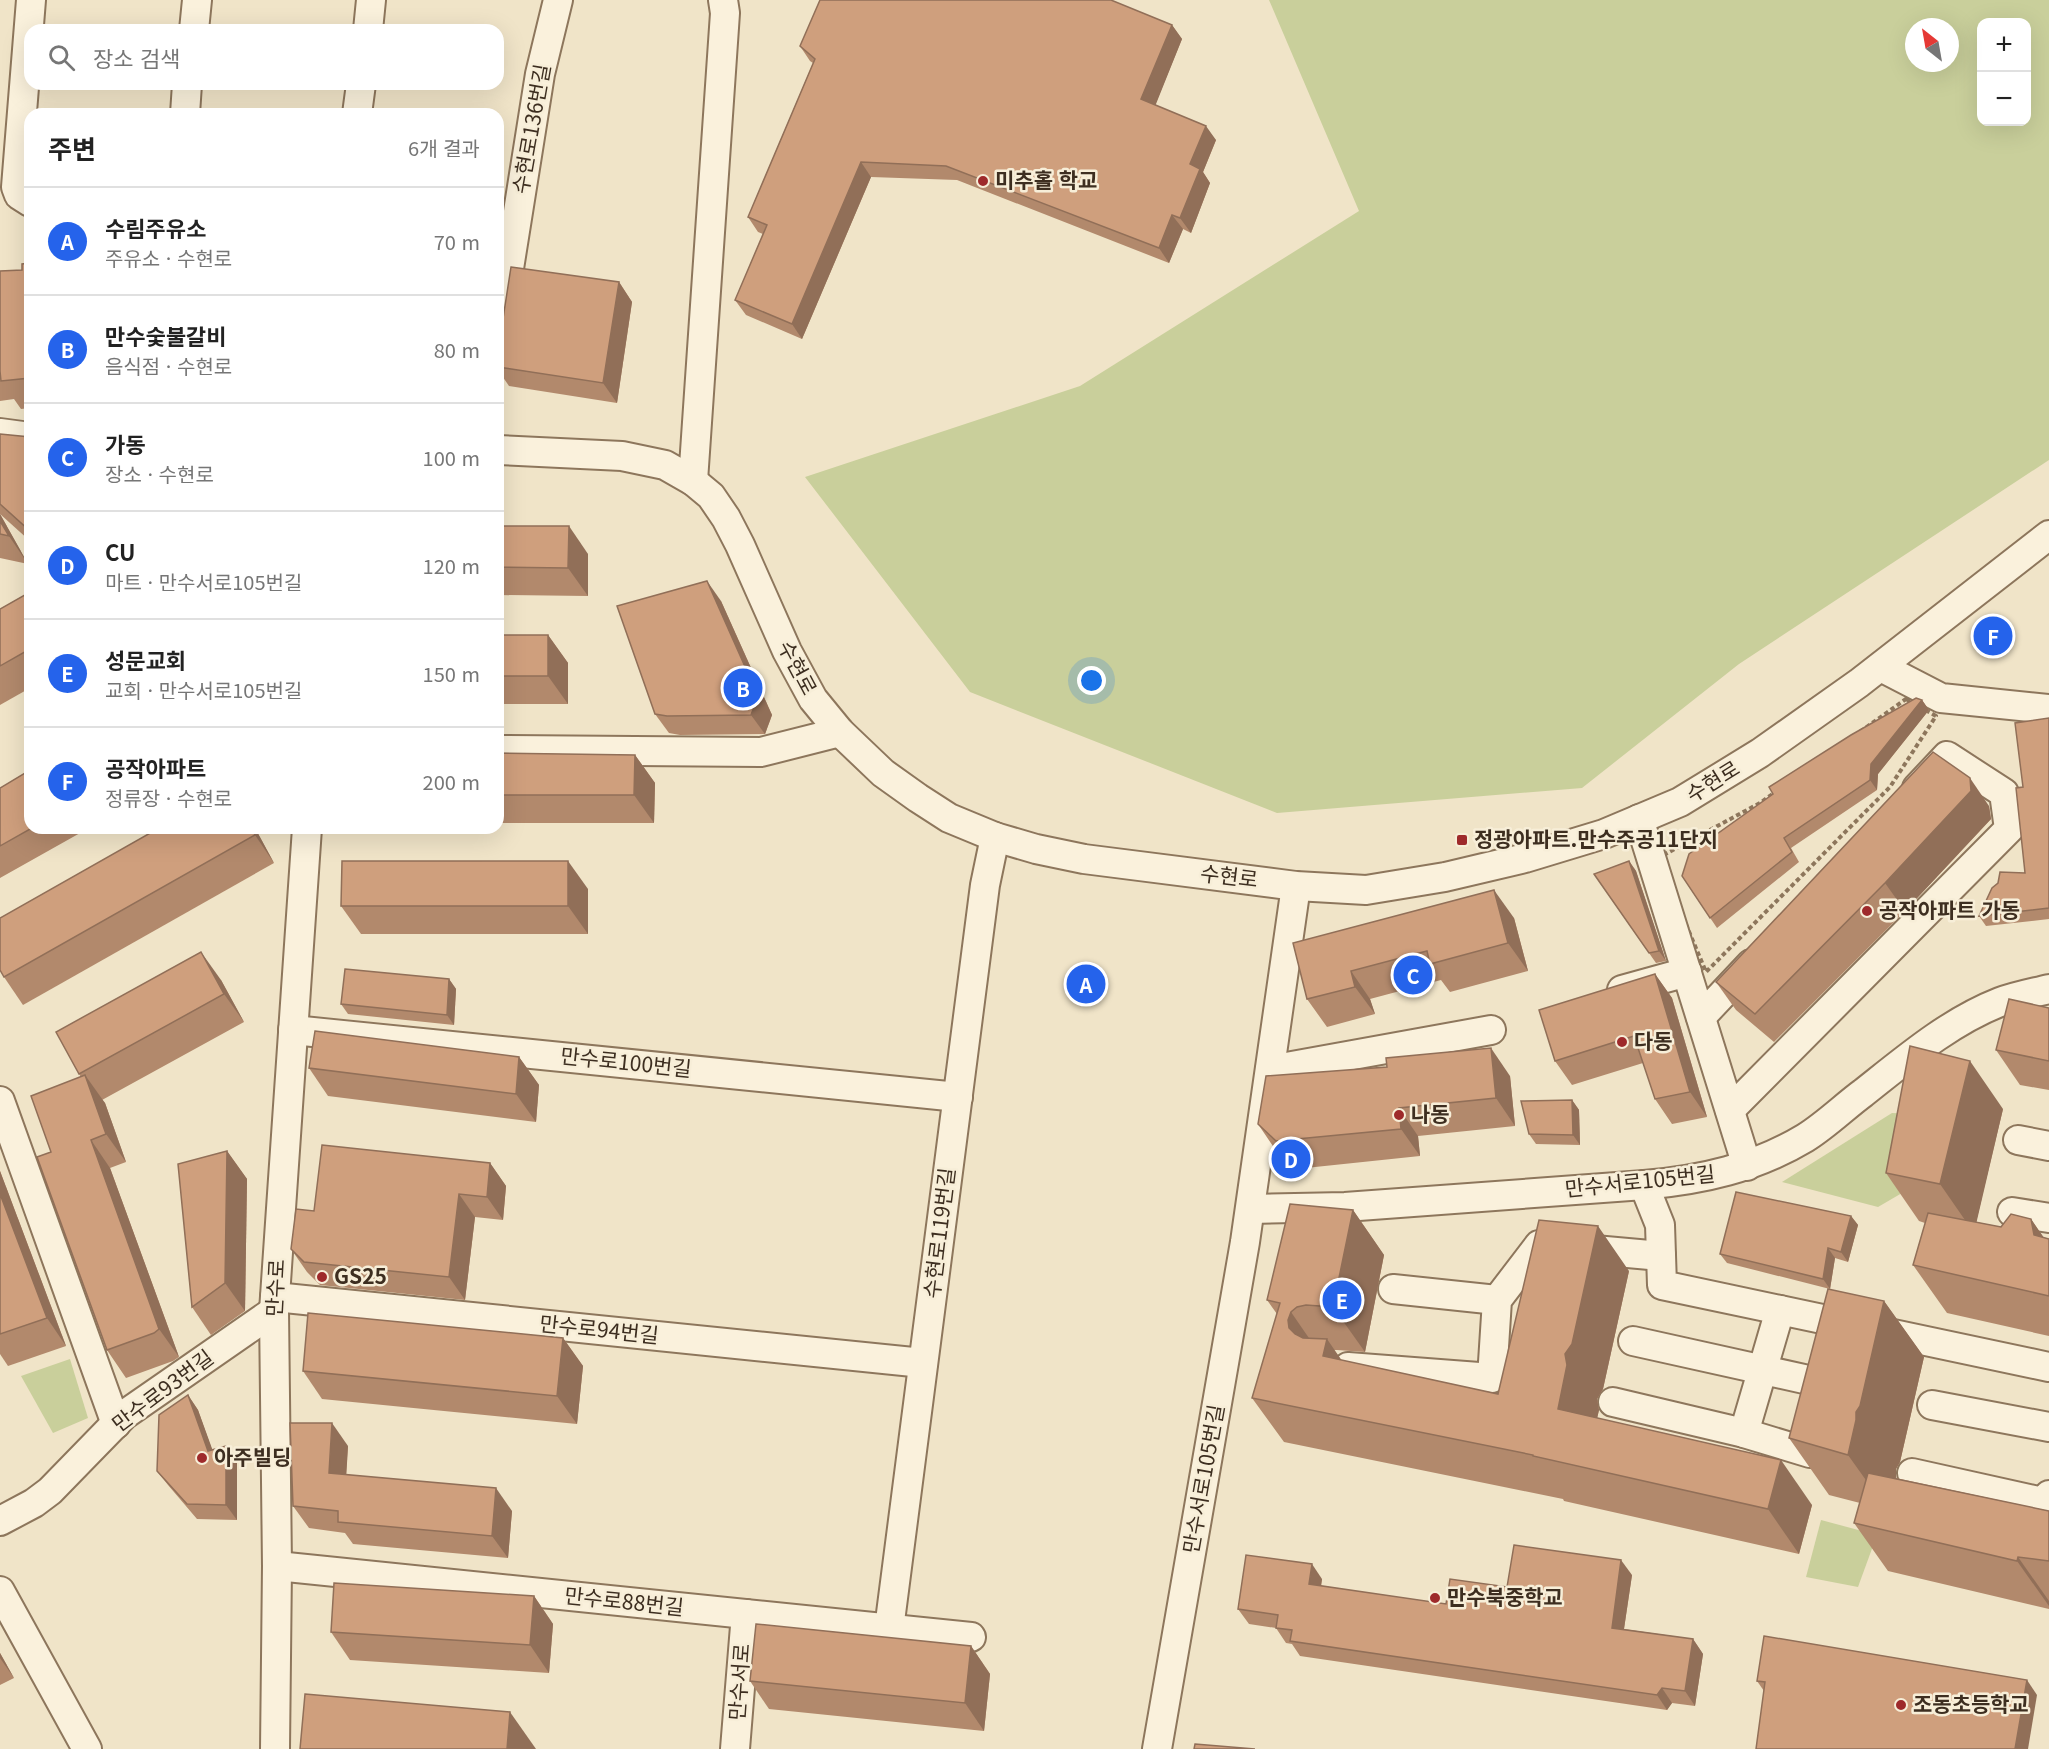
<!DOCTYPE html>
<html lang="ko">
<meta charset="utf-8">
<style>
:root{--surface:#fff;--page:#f2f2f2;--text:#222;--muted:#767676;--line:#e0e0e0;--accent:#2563eb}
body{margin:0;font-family:Georgia,"Noto Sans KR",serif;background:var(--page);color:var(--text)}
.controls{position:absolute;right:18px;top:18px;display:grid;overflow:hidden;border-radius:12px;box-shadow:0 6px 24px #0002}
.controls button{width:54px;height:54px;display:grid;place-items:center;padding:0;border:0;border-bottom:2px solid var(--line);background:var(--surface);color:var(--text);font:30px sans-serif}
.compass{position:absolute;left:1905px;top:18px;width:54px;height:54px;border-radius:50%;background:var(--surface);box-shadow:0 6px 24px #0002;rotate:329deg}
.you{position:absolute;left:1092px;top:681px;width:21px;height:21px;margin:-15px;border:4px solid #fff;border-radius:50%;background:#1a73e8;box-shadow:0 0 0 9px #1a73e833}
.badge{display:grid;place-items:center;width:39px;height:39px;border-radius:50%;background:var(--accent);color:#fff;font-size:20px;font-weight:700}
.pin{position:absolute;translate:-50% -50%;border:3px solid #fff;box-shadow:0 2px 6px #0006}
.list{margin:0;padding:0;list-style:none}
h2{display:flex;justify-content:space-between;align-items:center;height:78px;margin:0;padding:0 24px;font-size:26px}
h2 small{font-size:20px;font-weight:400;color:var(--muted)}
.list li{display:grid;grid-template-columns:39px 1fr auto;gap:18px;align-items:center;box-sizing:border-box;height:108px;padding:0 24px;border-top:2px solid var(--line)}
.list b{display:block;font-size:22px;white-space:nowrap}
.list p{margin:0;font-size:20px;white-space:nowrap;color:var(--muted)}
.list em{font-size:20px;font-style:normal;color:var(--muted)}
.icon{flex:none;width:33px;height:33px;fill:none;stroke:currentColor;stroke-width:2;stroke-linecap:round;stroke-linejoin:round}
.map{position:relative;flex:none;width:2049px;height:1749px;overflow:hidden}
.search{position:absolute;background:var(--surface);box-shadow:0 6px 24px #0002;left:24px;top:24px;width:480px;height:66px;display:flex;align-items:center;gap:15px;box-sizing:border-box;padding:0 21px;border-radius:18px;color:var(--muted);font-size:22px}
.panel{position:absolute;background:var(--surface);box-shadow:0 6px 24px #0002;left:24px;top:108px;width:480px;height:726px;border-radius:18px}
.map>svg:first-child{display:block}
.green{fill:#c9cf9b;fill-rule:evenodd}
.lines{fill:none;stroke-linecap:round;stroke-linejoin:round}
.minor-casing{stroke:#8d765c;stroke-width:32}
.path{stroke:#8d765c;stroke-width:4;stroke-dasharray:4.5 3;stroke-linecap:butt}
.minor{stroke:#faf1dc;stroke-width:28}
.wall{fill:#b2896c}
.shaded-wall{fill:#916f58}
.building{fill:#cf9f7d;stroke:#916f58;stroke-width:1.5}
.poi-dot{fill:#9e2a2b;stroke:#f7eed8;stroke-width:2}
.labels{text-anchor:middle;stroke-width:5;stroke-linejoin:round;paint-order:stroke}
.street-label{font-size:21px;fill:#3d2e20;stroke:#f7eed8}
.poi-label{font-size:21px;font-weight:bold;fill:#3d2e20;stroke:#f7eed8;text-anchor:start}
</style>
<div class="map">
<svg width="2049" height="1749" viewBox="0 0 2049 1749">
<rect width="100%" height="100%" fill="#f0e4c8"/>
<g class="green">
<path d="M1269,0H2049V460L1739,664L1582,788L1277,813L970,692L805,477L1080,386L1359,211ZM1982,22H2026V122H1982ZM1914,27H1950V63H1914Z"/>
<polygon points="1892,1113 1915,1114 1902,1193 1878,1207 1782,1182"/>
<polygon points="70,1359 88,1418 53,1433 21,1376"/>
<polygon points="1821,1520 1877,1535 1858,1587 1806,1577"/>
</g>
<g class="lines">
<g class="minor-casing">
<g id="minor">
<polyline points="194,30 197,0"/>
<polyline points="368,30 371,0"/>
<polyline points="185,114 187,84"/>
<polyline points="357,114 361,84"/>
<polyline points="30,202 19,195 16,187 31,0"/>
<polyline points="498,330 500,325 540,74 558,0"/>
<polyline points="0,433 30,437"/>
<polyline points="498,450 622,456 665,465 693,481 711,496 726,518 740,545 787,651 813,699 840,732 883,773 918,798 949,818 995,837 1036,849 1084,859 1296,886 1366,890 1445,877 1525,858 1604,834 1680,802 1760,753 1859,683 2049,535"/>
<polyline points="693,481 725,13 723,0"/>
<polyline points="1881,667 1941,698 2049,709"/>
<polyline points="498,750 761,752 840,732"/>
<polyline points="1639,819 1747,1166"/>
<polyline points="1622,990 1687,972"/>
<polyline points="1701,1017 1751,964"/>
<polyline points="293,1030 958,1097"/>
<polyline points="1270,1070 1491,1030"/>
<polyline points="0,1101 116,1424"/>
<polyline points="1730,1110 2009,829 2004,793 1947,756 1917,788"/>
<polyline points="2018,1140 2049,1146"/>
<polyline points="1644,1185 1660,1225 1662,1285 2049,1367"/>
<path d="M1251,1209L1345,1207L1644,1185C1702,1180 1755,1168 1805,1138C1826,1125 1844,1107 1863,1093C1906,1059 1949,1022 2000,1002C2016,996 2033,993 2049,989"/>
<polyline points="2012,1212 2049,1218"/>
<polyline points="1393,1289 1497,1300"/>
<polyline points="275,1297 923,1363"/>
<polyline points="1633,1341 1822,1383"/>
<polyline points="1348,1367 1492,1378 1497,1300 1539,1245 1661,1256"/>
<polyline points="1613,1402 1744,1433 1780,1310"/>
<polyline points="1932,1405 2049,1427"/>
<polyline points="1744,1433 1810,1453"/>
<polyline points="1912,1473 2047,1503 2049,1495"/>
<polyline points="0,1521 34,1503 50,1491 124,1415 274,1311"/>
<polyline points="277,1566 971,1637"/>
<polyline points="0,1591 87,1749"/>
<polyline points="889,1629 985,885 995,837"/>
<polyline points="275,1749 277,1566 274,1311 307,828"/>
<polyline points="735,1749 746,1614"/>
<polyline points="1157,1749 1245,1242 1296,886"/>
</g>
</g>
<polygon class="path" points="1906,699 1936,716 1890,787 1706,972 1658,858 1760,803"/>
<use href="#minor" class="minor"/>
</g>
<g class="wall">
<polygon points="1172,25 1182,39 1155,105 1216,140 1203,172 1210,183 1191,233 1183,229 1169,263 957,180 871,177 802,339 746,315 735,300 763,234 758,232 748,217 813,63 810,61 800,46"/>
<polygon points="30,263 30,408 21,409 14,399 0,401 0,271 22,270"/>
<polygon points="619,282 632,302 617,403 509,386 498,370 498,351"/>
<polygon points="0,434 30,437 30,541 0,514"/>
<polygon points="0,514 28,564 0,558"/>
<polygon points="498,526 588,554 588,596 498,595"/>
<polygon points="30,592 30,688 0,705 0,609"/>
<polygon points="721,601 772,715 765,734 680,735 669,733 655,714"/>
<polygon points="498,635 548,635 568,663 568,704 498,704"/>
<polygon points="1922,700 1929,710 1878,774 1877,790 1791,848 1799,862 1717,928 1682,876"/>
<polygon points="2049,718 2049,919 1986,926 1979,916 2025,873 2023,787"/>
<polygon points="498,753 635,755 655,783 654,823 498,823"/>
<polygon points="0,788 30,828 89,828 0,878"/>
<polygon points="1989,806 1991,819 1905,911 1774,1042 1736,1010 1716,982"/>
<polygon points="255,828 274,863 23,1005 4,977"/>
<polygon points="1629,861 1636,871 1666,961 1656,963 1594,874"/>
<polygon points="588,889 588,934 361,934 341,906"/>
<polygon points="1514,918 1528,971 1450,992 1441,980 1370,999 1375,1014 1327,1027 1307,999 1293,943"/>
<polygon points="1655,974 1672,998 1707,1117 1672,1124 1655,1099 1643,1063 1572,1085 1555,1061"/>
<polygon points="449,979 456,989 454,1025 348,1014 341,1004"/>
<polygon points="221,980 244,1022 102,1100 105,1103 126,1162 110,1168 179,1357 173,1361 126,1378 107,1350 81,1077 79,1074"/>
<polygon points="2049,1008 2049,1090 2020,1085 1996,1050"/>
<polygon points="519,1057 539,1085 536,1122 328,1096 309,1068"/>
<polygon points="1510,1076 1515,1126 1418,1136 1420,1156 1296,1169 1277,1152 1258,1124"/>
<polygon points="1572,1100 1579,1110 1580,1145 1536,1144 1529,1134"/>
<polygon points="2003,1109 1976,1222 2001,1227 2031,1219 2043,1237 2049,1239 2049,1336 1947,1313 1913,1265 1925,1223 1919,1221 1886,1173"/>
<polygon points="227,1151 247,1179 245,1311 211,1335 192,1307"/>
<polygon points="490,1163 506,1186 503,1220 475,1217 465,1300 320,1285 307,1272 291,1249 314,1211"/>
<polygon points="0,1171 66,1346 8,1366 0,1354"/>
<polygon points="1353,1210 1384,1255 1365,1352 1337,1350 1334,1350 1341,1360 1498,1394 1629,1271 1603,1389 1597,1399 1599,1410 1597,1418 1812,1505 1799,1554 1564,1501 1563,1499 1284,1442 1252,1398 1277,1314 1267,1300"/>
<polygon points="1851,1216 1858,1225 1848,1262 1835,1258 1830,1289 1727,1263 1720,1254"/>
<polygon points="1884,1301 1924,1357 1900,1462 1896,1469 1896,1478 2049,1511 2049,1609 1888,1571 1854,1523 1860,1503 1829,1495 1789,1438"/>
<polygon points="563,1338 583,1366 577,1424 322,1399 303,1371"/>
<polygon points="188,1395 198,1410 212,1450 237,1461 237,1520 197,1519 168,1485 157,1471"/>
<polygon points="348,1446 346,1475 512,1511 508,1558 353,1544 345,1533 309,1528 293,1506"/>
<polygon points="1632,1575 1624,1629 1693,1639 1703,1654 1695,1706 1672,1703 1667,1710 1300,1656 1292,1644 1286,1643 1276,1628 1249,1624 1238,1609 1322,1579 1321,1586 1446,1604 1507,1587"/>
<polygon points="534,1596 553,1624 549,1673 350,1660 331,1632"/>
<polygon points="971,1646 990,1674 984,1731 769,1709 750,1681"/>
<polygon points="0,1653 14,1678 0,1685"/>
<polygon points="1757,1681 2037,1695 1764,1691"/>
</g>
<g class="shaded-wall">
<polygon points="1172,25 1182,39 1152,114 1141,99"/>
<polygon points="1206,126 1216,140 1203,172 1210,183 1191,233 1180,218 1190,164"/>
<polygon points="861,162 871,177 802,339 792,324"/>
<polygon points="1172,215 1183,229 1169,263 1159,248"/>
<polygon points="619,282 632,302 617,403 603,383"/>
<polygon points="0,514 28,564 9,536 0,521"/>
<polygon points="569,526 588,554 588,596 568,568"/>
<polygon points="707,581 721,601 772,715 765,734 751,715"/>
<polygon points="548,635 568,663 568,704 548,676"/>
<polygon points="1922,700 1929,710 1878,774 1877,790 1870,780 1871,764"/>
<polygon points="635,755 655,783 654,823 634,795"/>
<polygon points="1970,778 1989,806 1991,819 1905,911 1885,883"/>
<polygon points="251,828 255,828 274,863 255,835"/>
<polygon points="568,861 588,889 588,934 568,906"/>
<polygon points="1629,861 1636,871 1666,961 1659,951"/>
<polygon points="1494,890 1514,918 1528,971 1508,943"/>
<polygon points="201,952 221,980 244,1022 224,994"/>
<polygon points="1351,971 1370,999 1375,1014 1355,987"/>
<polygon points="1655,974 1672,998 1707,1117 1690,1092"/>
<polygon points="449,979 456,989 454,1025 447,1015"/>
<polygon points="1491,1048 1510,1076 1515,1126 1496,1098"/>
<polygon points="519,1057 539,1085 536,1122 516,1094"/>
<polygon points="1970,1061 2003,1109 1974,1233 1940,1184"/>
<polygon points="85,1075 105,1103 126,1162 106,1134"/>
<polygon points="1572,1100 1579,1110 1580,1145 1573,1135"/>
<polygon points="1399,1108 1418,1136 1420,1156 1401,1129"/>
<polygon points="91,1140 110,1168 179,1357 159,1329"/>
<polygon points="227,1151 247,1179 245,1311 225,1283"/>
<polygon points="490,1163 506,1186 503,1220 487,1197"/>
<polygon points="0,1171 66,1346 47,1318 0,1194"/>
<polygon points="459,1194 475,1217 465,1300 449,1277"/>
<polygon points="1353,1210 1384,1255 1365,1352 1333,1307"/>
<polygon points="1851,1216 1858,1225 1848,1262 1841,1252"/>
<polygon points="2031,1219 2049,1245 2034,1235"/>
<polygon points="1598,1226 1629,1271 1603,1389 1597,1399 1599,1410 1589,1454 1558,1409 1565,1354"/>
<polygon points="1828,1248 1835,1258 1830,1289 1823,1279"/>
<polygon points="1884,1301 1924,1357 1900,1462 1896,1469 1896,1477 1888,1511 1848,1455 1856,1412"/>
<polygon points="1291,1312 1322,1357 1320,1365 1289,1328 1288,1320"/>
<polygon points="563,1338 583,1366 577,1424 557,1396"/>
<polygon points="1327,1339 1358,1384 1323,1356"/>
<polygon points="188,1395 198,1410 218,1465 208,1451"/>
<polygon points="332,1423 348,1446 345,1496 329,1473"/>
<polygon points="226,1446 237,1461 237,1520 226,1505"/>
<polygon points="1781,1460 1812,1505 1799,1554 1768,1509"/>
<polygon points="496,1488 512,1511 508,1558 492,1536"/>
<polygon points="2018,1557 2049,1601 2049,1606 2017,1561"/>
<polygon points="1621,1560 1632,1575 1622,1642 1612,1628"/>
<polygon points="1312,1564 1322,1579 1319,1599 1309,1584"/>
<polygon points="534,1596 553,1624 549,1673 530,1645"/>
<polygon points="1693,1639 1703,1654 1695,1706 1685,1691"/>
<polygon points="971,1646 990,1674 984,1731 965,1703"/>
<polygon points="0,1653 14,1678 0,1658"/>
<polygon points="2027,1680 2037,1695 2028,1749 2015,1749"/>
<polygon points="1662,1688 1672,1703 1667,1710 1657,1695"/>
<polygon points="510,1712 536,1749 507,1749"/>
</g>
<g class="building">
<polygon points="820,0 1111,0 1172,25 1141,99 1206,126 1190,164 1200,169 1180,218 1172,215 1159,248 946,166 861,162 792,324 735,300 767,225 748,217 815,59 800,46"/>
<polygon points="30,263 30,378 1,381 0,371 0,271 22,270 22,264"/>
<polygon points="511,267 619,282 603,383 498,367 498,351"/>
<polygon points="0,434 30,437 30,531 0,504"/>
<polygon points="0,521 9,536 0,534"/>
<polygon points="498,526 569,526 568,568 498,567"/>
<polygon points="707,581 758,696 751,715 667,716 655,714 617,606"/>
<polygon points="30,592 30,649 0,666 0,609"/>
<rect x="498" y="635" width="50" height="41"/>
<polygon points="1916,698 1922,700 1871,764 1870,780 1784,838 1792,852 1710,918 1682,876 1689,854 1773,794 1769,787 1851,735"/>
<polygon points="2049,718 2049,908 1979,916 1992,888 1998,883 2000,872 2025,873 2016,788 2023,787 2015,723"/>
<polygon points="1933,752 1970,778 1971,791 1885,883 1755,1014 1716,982"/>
<polygon points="498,753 635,755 634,795 498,795"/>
<polygon points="30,770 30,828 32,828 0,846 0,788"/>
<polygon points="159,828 251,828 255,835 4,977 0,970 0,918"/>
<polygon points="342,861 568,861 568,906 341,906"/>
<polygon points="1629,861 1659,951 1649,953 1594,874"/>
<polygon points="1494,890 1508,943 1430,964 1427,951 1351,971 1355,987 1307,999 1293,943"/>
<polygon points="201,952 224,994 79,1074 56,1032"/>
<polygon points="345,969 449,979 447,1015 341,1004"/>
<polygon points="1655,974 1690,1092 1655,1099 1634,1036 1555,1061 1539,1010"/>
<polygon points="2009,999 2049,1008 2049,1061 1996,1050"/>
<polygon points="315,1031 519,1057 516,1094 309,1068"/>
<polygon points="1910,1046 1970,1061 1940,1184 1886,1173"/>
<polygon points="1491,1048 1496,1098 1399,1108 1401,1129 1276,1141 1258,1124 1266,1076 1387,1067 1386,1058"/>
<polygon points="85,1075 106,1134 91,1140 159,1329 154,1333 107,1350 37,1157 51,1152 31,1096"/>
<polygon points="1572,1100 1573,1135 1529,1134 1521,1101"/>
<polygon points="322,1145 490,1163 487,1197 459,1194 449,1277 304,1262 291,1249 296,1209 314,1211"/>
<polygon points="227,1151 225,1283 192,1307 178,1164"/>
<polygon points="1736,1192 1851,1216 1841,1252 1828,1248 1823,1279 1720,1254"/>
<polygon points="0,1194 47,1318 0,1334"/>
<polygon points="1290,1204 1353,1210 1333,1307 1306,1305 1297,1307 1291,1312 1288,1320 1289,1328 1295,1334 1303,1338 1327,1339 1323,1356 1498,1394 1539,1220 1598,1226 1572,1344 1565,1354 1567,1365 1558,1409 1781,1460 1768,1509 1533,1456 1533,1455 1252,1398 1280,1303 1267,1300"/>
<polygon points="1928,1213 2001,1227 2011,1214 2031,1219 2034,1235 2049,1239 2049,1296 1913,1265"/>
<polygon points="1828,1289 1884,1301 1860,1406 1856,1412 1856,1420 1848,1455 1789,1438"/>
<polygon points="308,1313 563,1338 557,1396 303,1371"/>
<polygon points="188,1395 208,1451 226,1446 226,1505 187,1504 157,1471 159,1415"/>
<polygon points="290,1423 332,1423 329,1473 496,1488 492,1536 338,1522 338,1511 293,1506"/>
<polygon points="1868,1473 2049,1511 2049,1561 2018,1557 2017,1561 1854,1523"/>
<polygon points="1514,1545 1621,1560 1612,1628 1693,1639 1685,1691 1662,1688 1657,1695 1290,1641 1292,1630 1276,1628 1278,1615 1238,1609 1246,1555 1312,1564 1309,1584 1446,1604 1450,1579 1507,1587"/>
<polygon points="334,1583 534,1596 530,1645 331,1632"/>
<polygon points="756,1624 971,1646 965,1703 750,1681"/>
<polygon points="1764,1636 2027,1680 2015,1749 1756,1749 1765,1682 1757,1681"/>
<polygon points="305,1694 510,1712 507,1749 300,1749"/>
<polygon points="1195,1744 1255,1749 1194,1749"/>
</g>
<g class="poi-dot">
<circle cx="983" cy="181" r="6"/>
<rect x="1456" y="834" width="12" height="12" rx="3"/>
<circle cx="1867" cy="911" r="6"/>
<circle cx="1622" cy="1042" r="6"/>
<circle cx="1399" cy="1115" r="6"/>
<circle cx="322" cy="1277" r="6"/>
<circle cx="202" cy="1458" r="6"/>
<circle cx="1435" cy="1598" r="6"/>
<circle cx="1901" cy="1705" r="6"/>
</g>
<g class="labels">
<g class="street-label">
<text transform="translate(532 129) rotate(-80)" y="7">수현로136번길</text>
<text transform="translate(797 668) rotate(62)" y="7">수현로</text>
<text transform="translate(1713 782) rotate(-32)" y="7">수현로</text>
<text transform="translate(1229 877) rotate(7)" y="7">수현로</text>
<text transform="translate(626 1063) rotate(6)" y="7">만수로100번길</text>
<text transform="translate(1640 1182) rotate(-6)" y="7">만수서로105번길</text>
<text transform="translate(940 1233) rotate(-83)" y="7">수현로119번길</text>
<text transform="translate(276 1288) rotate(-87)" y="7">만수로</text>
<text transform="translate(599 1330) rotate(6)" y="7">만수로94번길</text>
<text transform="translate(163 1391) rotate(-37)" y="7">만수로93번길</text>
<text transform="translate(1204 1479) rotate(-80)" y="7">만수서로105번길</text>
<text transform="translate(624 1602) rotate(6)" y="7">만수로88번길</text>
<text transform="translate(740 1682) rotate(-86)" y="7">만수서로</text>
</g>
<g class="poi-label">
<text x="995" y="188">미추홀 학교</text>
<text x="1474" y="847">정광아파트.만수주공11단지</text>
<text x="1879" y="918">공작아파트 가동</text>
<text x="1634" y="1049">다동</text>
<text x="1411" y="1122">나동</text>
<text x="334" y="1284">GS25</text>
<text x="214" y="1465">아주빌딩</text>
<text x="1447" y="1605">만수북중학교</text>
<text x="1913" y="1712">조동초등학교</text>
</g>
</g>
</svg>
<div class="controls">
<button>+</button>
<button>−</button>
</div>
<svg class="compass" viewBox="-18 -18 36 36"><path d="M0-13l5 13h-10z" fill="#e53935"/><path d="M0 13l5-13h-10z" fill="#767676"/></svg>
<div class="you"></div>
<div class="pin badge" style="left:1086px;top:984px">A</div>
<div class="pin badge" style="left:743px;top:688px">B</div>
<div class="pin badge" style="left:1413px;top:975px">C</div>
<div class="pin badge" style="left:1291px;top:1159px">D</div>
<div class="pin badge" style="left:1342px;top:1300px">E</div>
<div class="pin badge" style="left:1993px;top:636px">F</div>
<div class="search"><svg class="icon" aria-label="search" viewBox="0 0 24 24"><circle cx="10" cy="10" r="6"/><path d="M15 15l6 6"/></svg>장소 검색</div>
<section class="panel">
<h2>주변<small>6개 결과</small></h2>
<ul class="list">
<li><span class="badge">A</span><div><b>수림주유소</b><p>주유소 · 수현로</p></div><em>70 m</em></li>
<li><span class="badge">B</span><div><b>만수숯불갈비</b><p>음식점 · 수현로</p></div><em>80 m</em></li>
<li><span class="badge">C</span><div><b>가동</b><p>장소 · 수현로</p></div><em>100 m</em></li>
<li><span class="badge">D</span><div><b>CU</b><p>마트 · 만수서로105번길</p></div><em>120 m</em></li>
<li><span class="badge">E</span><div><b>성문교회</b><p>교회 · 만수서로105번길</p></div><em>150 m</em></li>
<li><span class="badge">F</span><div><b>공작아파트</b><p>정류장 · 수현로</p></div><em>200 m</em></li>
</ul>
</section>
</div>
